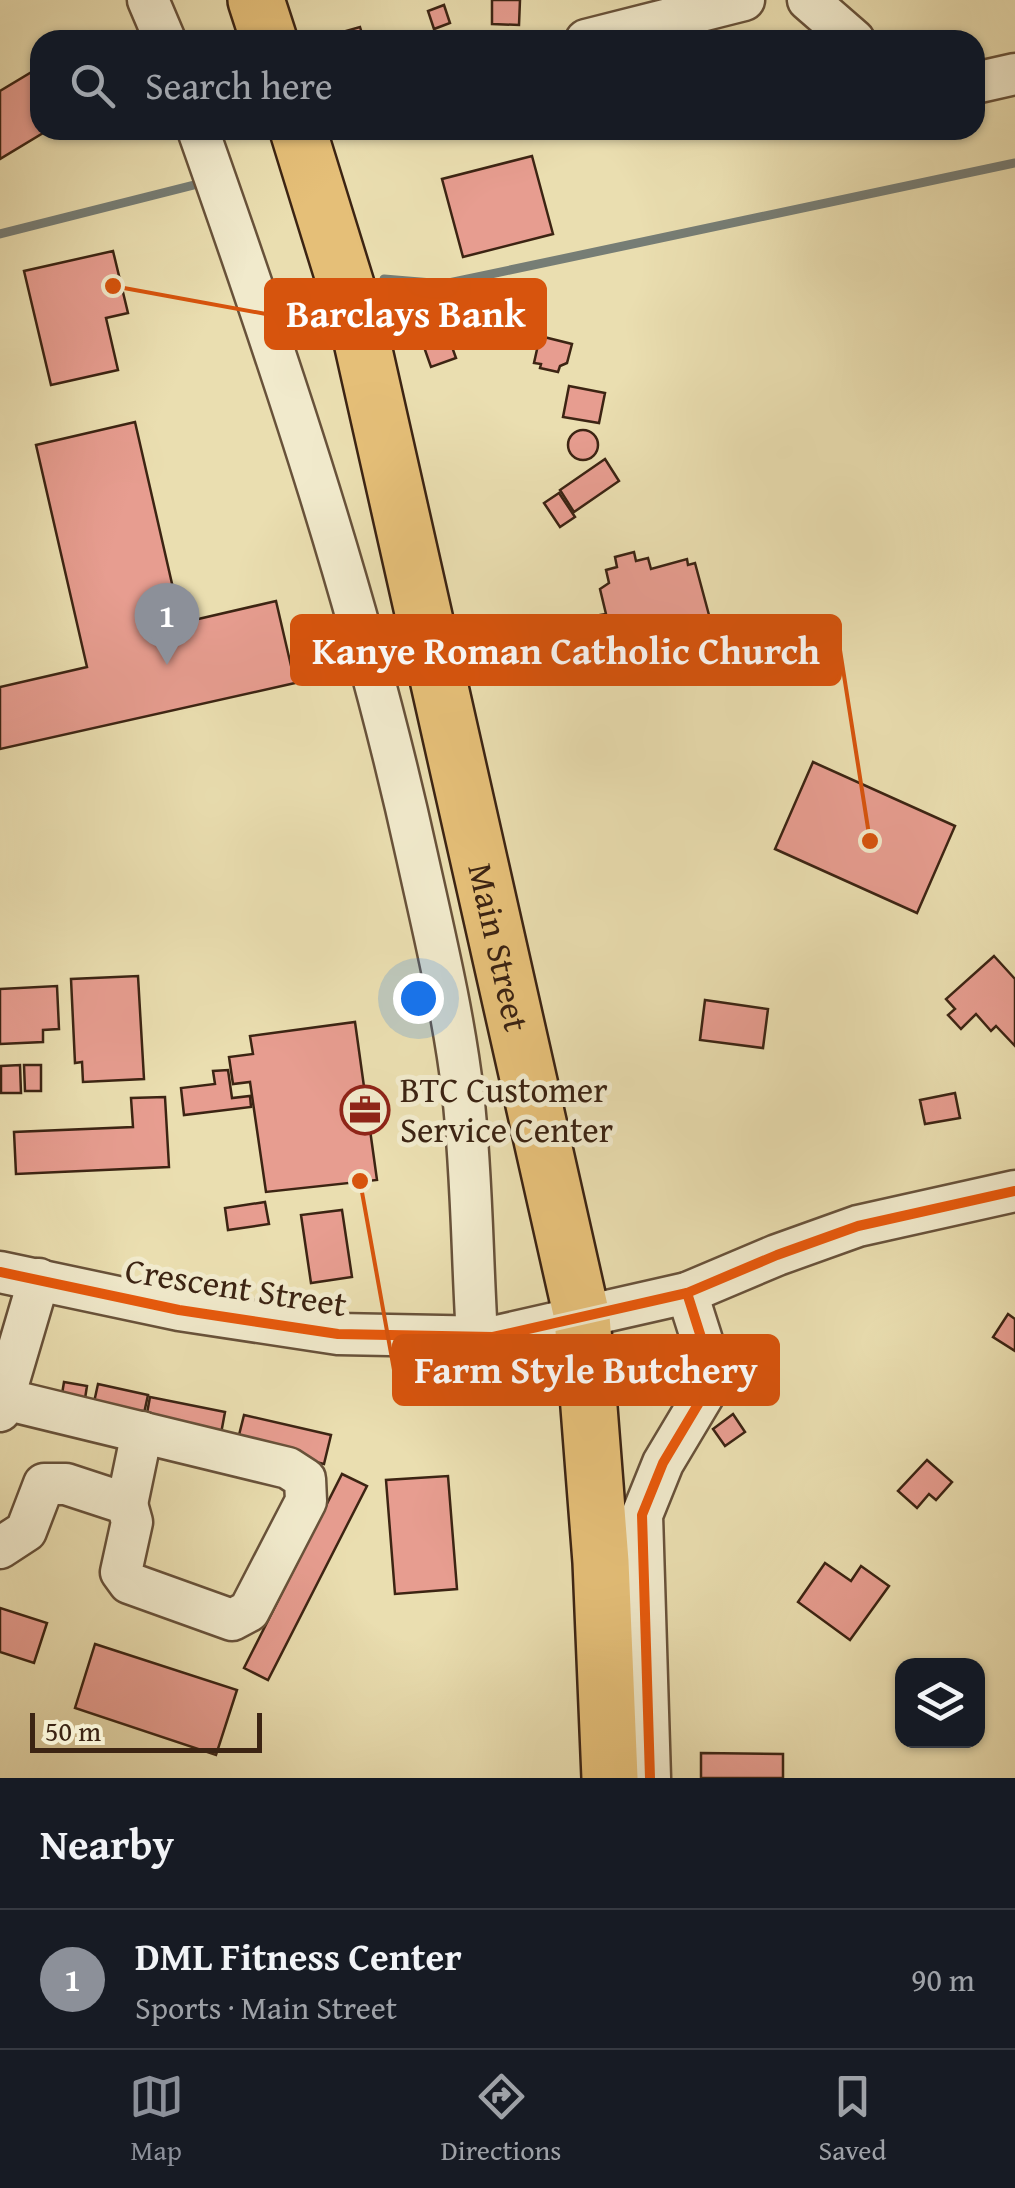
<!DOCTYPE html>
<meta charset="utf-8">
<style>
:root{--surface:#171b24;--page:#242831;--text:#f1f3f6;--muted:#9ea1a6;--line:#363941;--accent:#8c9099}
body{margin:0;font-family:"Gentium Book Plus",serif;background:var(--page);color:var(--text)}
.controls{position:absolute;right:30px;bottom:30px;display:grid;overflow:hidden;border-radius:20px;box-shadow:0 2px 8px #0004}
.controls button{width:90px;height:90px;display:grid;place-items:center;padding:0;border:0;border-bottom:2px solid var(--line);background:var(--surface);color:var(--text);font:50px sans-serif}
.scale{position:absolute;left:30px;bottom:25px;width:232px;box-sizing:border-box;padding-left:10px;border:5px solid #3c2413;border-top:0;font-size:28px;line-height:35px;white-space:nowrap;color:#3c2413;-webkit-text-stroke:8px #f1eacc;paint-order:stroke}
.you{position:absolute;left:418px;top:998px;width:35px;height:35px;margin:-25px;border:8px solid #fff;border-radius:50%;background:#1a73e8;box-shadow:0 0 0 15px #1a73e833}
.badge{display:grid;place-items:center;width:65px;height:65px;border-radius:50%;background:var(--accent);color:#fff;font-size:32px;font-weight:700}
.pin{position:absolute;translate:-50% -82px;filter:drop-shadow(0 2px 5px #0008)}
.pin::after{content:'';position:absolute;top:52px;width:35px;height:30px;background:inherit;clip-path:polygon(0 0,100% 0,50% 100%)}
.list{margin:0;padding:0;list-style:none}
h2{display:flex;justify-content:space-between;align-items:center;height:130px;margin:0;padding:0 40px;font-size:42px}
h2 small{font-size:32px;font-weight:400;color:var(--muted)}
.list li{display:grid;grid-template-columns:65px 1fr auto;gap:30px;align-items:center;box-sizing:border-box;height:140px;padding:0 40px;border-top:2px solid var(--line)}
.list b{display:block;font-size:38px;white-space:nowrap}
.list p{margin:0;font-size:32px;white-space:nowrap;color:var(--muted)}
.list em{font-size:32px;font-style:normal;color:var(--muted)}
.icon{flex:none;width:55px;height:55px;fill:none;stroke:currentColor;stroke-width:2;stroke-linecap:round;stroke-linejoin:round}
.map{position:relative;flex:none;width:1015px;height:1778px;overflow:hidden}
.search{position:absolute;background:var(--surface);box-shadow:0 2px 8px #0004;left:30px;right:30px;top:30px;height:110px;display:flex;align-items:center;gap:25px;box-sizing:border-box;padding:0 35px;border-radius:30px;color:var(--muted);font-size:38px}
.sheet{height:270px;background:var(--surface)}
nav{display:flex;justify-content:space-around;align-items:center;box-sizing:border-box;height:140px;border-top:2px solid var(--line);background:var(--surface);font-size:28px;color:var(--muted)}
nav a{display:grid;justify-items:center;gap:5px}
nav .on{color:var(--accent)}
.map>svg:first-child{display:block}
.lines{fill:none;stroke-linecap:round;stroke-linejoin:round}
.stream{stroke:#767d75;stroke-width:9}
.building{fill:#e79d90;stroke:#3c2413;stroke-width:2.5}
.minor-casing{stroke:#68523a;stroke-width:45}
.highway-casing{stroke:#3c2413;stroke-width:60}
.minor{stroke:#f1eacc;stroke-width:40}
.highway{stroke:#e5bf78;stroke-width:55}
.cycleway-casing{stroke:#f1eacc;stroke-width:16}
.cycleway{stroke:#e8590c;stroke-width:10}
.labels{text-anchor:middle;stroke-width:10;stroke-linejoin:round;paint-order:stroke}
.street-label{font-size:35px;fill:#3c2413;stroke:#f1eacc}
.poi-label{font-size:35px;fill:#3c2413;stroke:#f1eacc;text-anchor:start}
.leader{fill:none;stroke:#d7540d;stroke-width:4}
.callout-dot{fill:#d7540d;stroke:#f1eacc;stroke-width:4}
.callout{fill:#d7540d;stroke:#d7540d;stroke-width:4}
.callout-label{font-size:38px;text-anchor:middle;font-weight:bold;fill:#fff}
</style>
<div class="map">
<svg width="1015" height="1778" viewBox="0 0 1015 1778">
<rect width="100%" height="100%" fill="#eadeb0"/>
<filter id="stains"><feTurbulence type="fractalNoise" baseFrequency=".002" numOctaves="4"/><feColorMatrix values="0 0 0 0 .2 0 0 0 0 .09 0 0 0 0 .02 0 0 0 .5 -.17"/></filter>
<radialGradient id="worn" r=".72"><stop offset=".6" stop-color="#630" stop-opacity="0"/><stop offset="1" stop-color="#630" stop-opacity=".3"/></radialGradient>
<g class="lines">
<g class="stream">
<polyline points="0,234 194,185"/>
<polyline points="384,279 444,284 1015,163"/>
</g>
</g>
<g class="building">
<polygon points="492,0 520,0 519,25 492,24"/>
<polygon points="444,5 450,23 434,29 428,11"/>
<polygon points="360,27 364,40 337,40 335,34"/>
<polygon points="40,67 40,130 48,130 0,159 0,91"/>
<polygon points="532,156 553,234 463,257 442,179"/>
<polygon points="113,251 128,313 106,318 118,370 51,385 24,271"/>
<polygon points="443,322 456,358 431,367 418,330"/>
<polygon points="540,336 572,344 567,363 560,366 558,372 540,368 541,364 534,363"/>
<polygon points="569,386 605,393 599,423 563,417"/>
<polygon points="135,422 181,623 276,601 295,683 0,749 0,687 87,667 36,445"/>
<circle cx="583" cy="445" r="15"/>
<polygon points="605,459 619,481 574,512 560,490"/>
<polygon points="559,493 575,517 560,527 544,503"/>
<polygon points="634,552 636,561 648,558 651,569 687,559 688,565 695,563 709,615 668,626 670,632 609,649 600,615 606,614 600,589 609,583 606,570 617,567 615,557"/>
<polygon points="813,762 955,826 917,913 775,849"/>
<polygon points="994,956 1015,979 1015,1046 996,1026 991,1031 976,1014 961,1029 948,1015 955,1009 946,999"/>
<polygon points="138,976 144,1079 83,1082 82,1062 75,1063 71,979"/>
<polygon points="57,986 59,1029 43,1030 43,1042 0,1044 0,989"/>
<polygon points="705,1000 768,1009 763,1048 700,1040"/>
<polygon points="355,1022 377,1180 266,1192 250,1082 233,1084 229,1057 253,1054 250,1036"/>
<polygon points="20,1065 21,1093 1,1093 1,1066"/>
<polygon points="24,1065 41,1065 41,1091 25,1091"/>
<polygon points="228,1070 232,1098 250,1096 251,1107 184,1115 181,1088 215,1084 213,1071"/>
<polygon points="955,1093 960,1118 925,1124 920,1100"/>
<polygon points="165,1097 169,1167 16,1174 14,1132 133,1127 131,1098"/>
<polygon points="265,1202 269,1224 228,1230 225,1208"/>
<polygon points="342,1210 352,1277 311,1283 301,1215"/>
<polygon points="1008,1314 1015,1319 1015,1351 993,1337"/>
<polygon points="64,1382 87,1386 84,1405 61,1400"/>
<polygon points="98,1384 148,1395 141,1427 91,1416"/>
<polygon points="150,1397 225,1412 220,1439 145,1424"/>
<polygon points="733,1414 745,1432 725,1446 713,1429"/>
<polygon points="244,1415 331,1435 324,1464 237,1443"/>
<polygon points="927,1460 952,1482 936,1500 929,1494 917,1508 898,1491"/>
<polygon points="342,1474 367,1486 268,1680 244,1668"/>
<polygon points="448,1476 457,1589 395,1594 386,1480"/>
<polygon points="825,1563 851,1581 861,1566 889,1586 850,1640 798,1602"/>
<polygon points="0,1608 47,1623 34,1663 0,1652"/>
<polygon points="95,1644 237,1690 216,1755 75,1708"/>
<polygon points="701,1753 783,1754 783,1778 701,1778"/>
</g>
<g class="lines">
<g class="minor-casing">
<g id="minor">
<polyline points="148,0 165,40"/>
<polyline points="808,0 854,40"/>
<polyline points="586,40 744,0"/>
<polyline points="975,83 1015,74"/>
<path d="M198,130C282,368 363,609 417,856C434,933 454,1015 463,1094C472,1174 472,1256 477,1336"/>
<polyline points="0,1272 179,1310 338,1334 493,1337 687,1293 777,1255 858,1226 1015,1191"/>
<polyline points="0,1411 39,1279"/>
<polyline points="127,1504 142,1432"/>
<polyline points="0,1548 26,1531 44,1484 66,1484 127,1504 132,1522 121,1572 129,1583 232,1620 249,1611 306,1501 305,1479 288,1468 4,1399"/>
<polyline points="650,1778 642,1515 663,1463 706,1391 707,1356 687,1293"/>
</g>
</g>
<g class="highway-casing">
<g id="highway">
<polyline points="256,0 269,40"/>
<path id="s1" d="M298,130L358,324L582,1317L601,1562L610,1778"/>
</g>
</g>
<use href="#minor" class="minor"/>
<use href="#highway" class="highway"/>
<g class="cycleway-casing">
<g id="cycleway">
<polyline points="0,1272 179,1310 338,1334 493,1337 687,1293 777,1255 858,1226 1015,1191"/>
<polyline points="650,1778 642,1515 663,1463 706,1391 707,1356 687,1293"/>
</g>
</g>
<use href="#cycleway" class="cycleway"/>
</g>
<defs>
<g id="office-ring" transform="scale(2.5)"><circle r="9.5" fill="#f1eacc" stroke="#8f2418" stroke-width="1.5"/><path d="M-6-3h4V-5.5h4V-3h4V5H-6ZM-1-4.5V-3h2v-1.5ZM-6 0V1H6V0Z" fill="#8f2418"/></g>
</defs>
<g fill-rule="evenodd">
<use href="#office-ring" x="365" y="1110"/>
</g>
<g class="labels">
<g class="street-label">
<text dy="12" stroke="none"><textPath href="#s1" startOffset="842">Main Street</textPath></text>
<text transform="translate(236 1287) rotate(9)" y="12">Crescent Street</text>
</g>
<g class="poi-label">
<text x="400" y="1102">BTC Customer<tspan x="400" dy="40">Service Center</tspan></text>
</g>
</g>
<path class="leader" d="M113 286L266 314M870 841L840 650M360 1181L394 1370"/>
<g class="callout-dot">
<circle cx="113" cy="286" r="10"/>
<circle cx="870" cy="841" r="10"/>
<circle cx="360" cy="1181" r="10"/>
</g>
<g class="callout">
<rect x="266" y="280" width="279" height="68" rx="10"/>
<rect x="292" y="616" width="548" height="68" rx="10"/>
<rect x="394" y="1336" width="384" height="68" rx="10"/>
</g>
<g class="callout-label">
<text x="406" y="327">Barclays Bank</text>
<text x="566" y="664">Kanye Roman Catholic Church</text>
<text x="586" y="1383">Farm Style Butchery</text>
</g>
<rect width="100%" height="100%" filter="url(#stains)"/>
<rect width="100%" height="100%" fill="url(#worn)"/>
</svg>
<div class="controls">
<button><svg class="icon" aria-label="layers" viewBox="0 0 24 24"><path d="M12 4l9 5-9 5-9-5zM3 14l9 5 9-5"/></svg></button>
</div>
<div class="scale">50 m</div>
<div class="you"></div>
<div class="pin badge" style="left:167px;top:665px">1</div>
<div class="search"><svg class="icon" aria-label="search" viewBox="0 0 24 24"><circle cx="10" cy="10" r="6"/><path d="M15 15l6 6"/></svg>Search here</div>
</div>
<section class="sheet">
<h2>Nearby<small></small></h2>
<ul class="list">
<li><span class="badge">1</span><div><b>DML Fitness Center</b><p>Sports · Main Street</p></div><em>90 m</em></li>
</ul>
</section>
<nav>
<a class="on"><svg class="icon" aria-label="map" viewBox="0 0 24 24"><path d="M3 6l6-2 6 2 6-2v14l-6 2-6-2-6 2zM9 4v14M15 6v14"/></svg>Map</a>
<a><svg class="icon" aria-label="directions" viewBox="0 0 24 24"><path d="M12 3l9 9-9 9-9-9zM9 14v-3h6M13 9l2 2-2 2"/></svg>Directions</a>
<a><svg class="icon" aria-label="saved" viewBox="0 0 24 24"><path d="M7 4h10v16l-5-4-5 4z"/></svg>Saved</a>
</nav>
